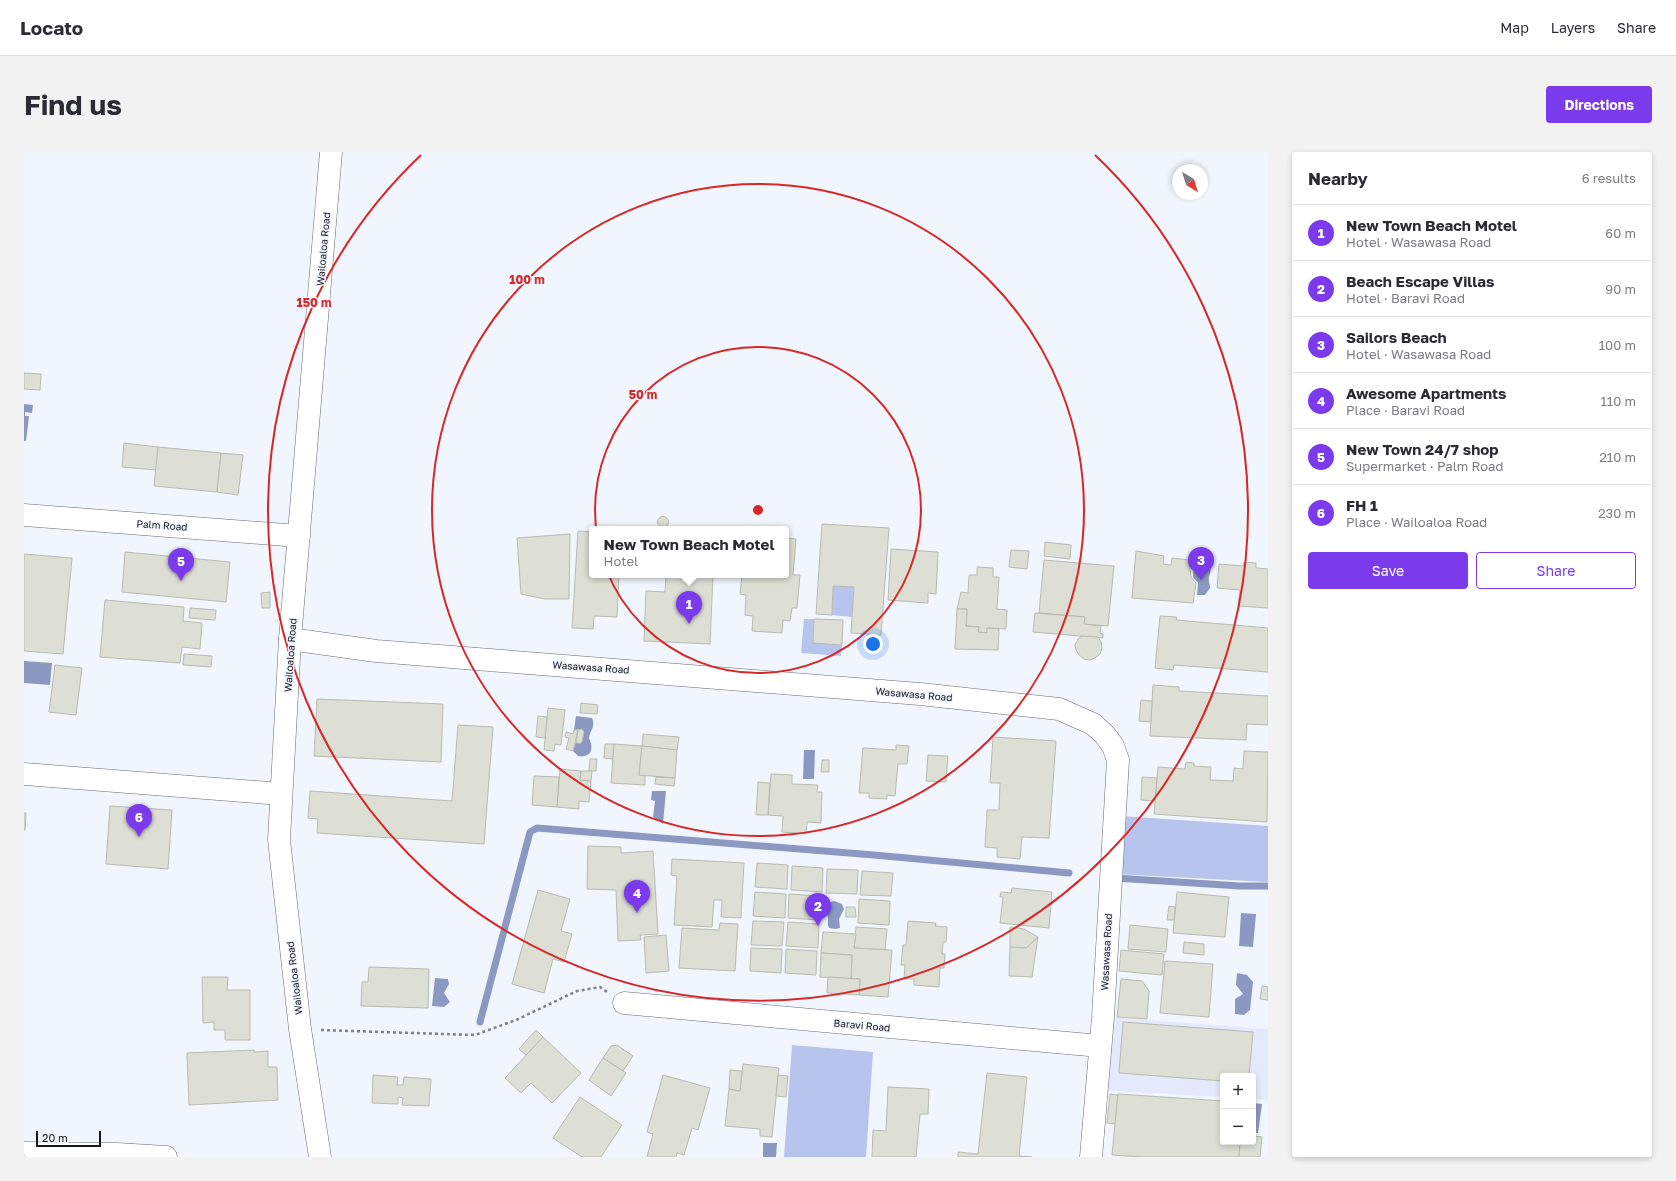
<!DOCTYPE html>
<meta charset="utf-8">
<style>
:root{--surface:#fff;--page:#f2f2f3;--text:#2b2b33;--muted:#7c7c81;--line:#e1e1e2;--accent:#7c3aed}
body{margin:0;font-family:"Golos Text",sans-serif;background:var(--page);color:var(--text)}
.controls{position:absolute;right:12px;bottom:12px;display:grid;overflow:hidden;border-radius:4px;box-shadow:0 2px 6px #0003}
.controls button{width:36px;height:36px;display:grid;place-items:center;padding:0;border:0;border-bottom:1px solid var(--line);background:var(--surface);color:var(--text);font:20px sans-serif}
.compass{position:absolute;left:1148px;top:12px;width:36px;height:36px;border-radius:50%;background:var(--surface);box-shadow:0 2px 6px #0003;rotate:142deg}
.scale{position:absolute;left:12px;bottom:10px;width:65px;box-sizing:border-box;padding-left:4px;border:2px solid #15171a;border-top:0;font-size:11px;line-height:14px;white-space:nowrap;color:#15171a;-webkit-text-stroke:3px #f1f5fd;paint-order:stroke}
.you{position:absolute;left:849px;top:492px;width:14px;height:14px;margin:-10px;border:3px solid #fff;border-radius:50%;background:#1a73e8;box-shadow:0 0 0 6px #1a73e833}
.badge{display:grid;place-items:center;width:26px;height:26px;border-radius:50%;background:var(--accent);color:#fff;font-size:13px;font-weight:700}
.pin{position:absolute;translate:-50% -33px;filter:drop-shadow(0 1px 2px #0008)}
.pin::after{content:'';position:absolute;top:21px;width:14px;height:12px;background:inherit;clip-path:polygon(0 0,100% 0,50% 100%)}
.popup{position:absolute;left:565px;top:374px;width:200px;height:52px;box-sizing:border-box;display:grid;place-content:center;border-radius:4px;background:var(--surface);filter:drop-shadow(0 1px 3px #0005);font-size:13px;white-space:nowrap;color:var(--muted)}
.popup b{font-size:15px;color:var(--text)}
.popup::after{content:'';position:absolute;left:50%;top:100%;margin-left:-8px;border:8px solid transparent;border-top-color:var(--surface)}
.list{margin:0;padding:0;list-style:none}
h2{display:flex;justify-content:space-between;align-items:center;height:52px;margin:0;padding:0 16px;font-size:17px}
h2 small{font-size:13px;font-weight:400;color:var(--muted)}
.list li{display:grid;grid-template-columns:26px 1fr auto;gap:12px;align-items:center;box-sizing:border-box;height:56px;padding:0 16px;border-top:1px solid var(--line)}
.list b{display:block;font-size:15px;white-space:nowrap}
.list p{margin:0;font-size:13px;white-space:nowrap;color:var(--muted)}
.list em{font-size:13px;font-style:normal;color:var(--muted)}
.actions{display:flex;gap:8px;padding:12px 16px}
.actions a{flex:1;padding:9px 0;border:1px solid var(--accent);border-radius:4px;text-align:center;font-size:14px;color:var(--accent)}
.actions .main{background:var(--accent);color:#fff}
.map{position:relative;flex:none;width:1244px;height:1005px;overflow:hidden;border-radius:4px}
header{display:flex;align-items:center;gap:24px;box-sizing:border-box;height:56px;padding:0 20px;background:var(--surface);border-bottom:1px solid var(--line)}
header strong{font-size:19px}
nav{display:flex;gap:22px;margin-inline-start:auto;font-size:14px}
.intro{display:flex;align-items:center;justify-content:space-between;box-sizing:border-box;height:96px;padding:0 24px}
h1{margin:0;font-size:28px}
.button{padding:10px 18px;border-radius:4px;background:var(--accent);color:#fff;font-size:14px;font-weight:700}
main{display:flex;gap:24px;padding:0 24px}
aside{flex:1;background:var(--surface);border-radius:4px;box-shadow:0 2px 6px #0003}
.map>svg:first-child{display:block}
.built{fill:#e4eafc}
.green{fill:#b6c4ee}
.water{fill:#8b99c2}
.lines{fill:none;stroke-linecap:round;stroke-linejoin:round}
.stream{stroke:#8b99c2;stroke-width:7}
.building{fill:#dddfd4;stroke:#b9bbb0}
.street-casing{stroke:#676a73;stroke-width:23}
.secondary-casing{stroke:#676a73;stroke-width:23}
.path{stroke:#7e8186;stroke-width:2.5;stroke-dasharray:3 3;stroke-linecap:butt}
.street{stroke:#fff;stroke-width:22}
.secondary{stroke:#fff;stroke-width:22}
.ring{fill:none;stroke:#d62828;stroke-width:2}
.labels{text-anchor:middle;stroke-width:3;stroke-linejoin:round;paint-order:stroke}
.street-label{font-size:10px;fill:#15171a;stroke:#f1f5fd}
.centre{fill:#d62828;stroke:#f1f5fd;stroke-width:2}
.ring-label{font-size:12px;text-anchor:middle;font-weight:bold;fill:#d62828;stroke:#f1f5fd;stroke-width:3;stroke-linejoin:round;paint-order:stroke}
</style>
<header>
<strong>Locato</strong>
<nav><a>Map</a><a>Layers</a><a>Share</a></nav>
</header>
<div class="intro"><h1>Find us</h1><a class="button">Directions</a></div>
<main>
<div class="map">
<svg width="1244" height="1005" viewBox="0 0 1244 1005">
<rect width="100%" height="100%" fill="#f1f5fd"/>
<polygon class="built" points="1079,865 1244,877 1244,948 1229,947 1229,924 1199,924 1199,945 1073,938"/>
<g class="green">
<polygon points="809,434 830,435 828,465 808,463"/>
<polygon points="780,467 790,467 789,491 818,493 817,504 777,501"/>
<polygon points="1097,664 1244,674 1244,730 1091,722"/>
<polygon points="768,893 849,900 842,1005 760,1005"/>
</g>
<g class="water">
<polygon points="0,252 9,253 8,261 1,260 1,264 5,264 2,289 0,289"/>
<path d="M1170,412L1185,413C1189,420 1184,422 1185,429C1185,431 1186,434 1186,436L1181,443H1173L1174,431L1169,425Z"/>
<polygon points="0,509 28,511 26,533 0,531"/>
<path d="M552,564L568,566C572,575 566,578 565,586C570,596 568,606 554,604L549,599L552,590L555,592L558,590L560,580L558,577L550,578Z"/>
<polygon points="780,598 791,598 790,627 779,627"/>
<polygon points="628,639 642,639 639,672 629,665 631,649 627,648"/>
<path d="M810,749L818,752L820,757L815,767L816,776L812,777L805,776C803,772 804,770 804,766C803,757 800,752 810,749Z"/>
<polygon points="1217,761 1232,762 1229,795 1215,794"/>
<polygon points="1213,821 1223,823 1229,830 1226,858 1220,863 1211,862 1211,847 1219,842 1212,833"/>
<polygon points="411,826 424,827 425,832 420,841 426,850 420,855 408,854"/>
<polygon points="1229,951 1238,952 1234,981 1229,981"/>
<polygon points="739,991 753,991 752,1005 739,1005"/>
</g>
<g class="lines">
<g class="stream">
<polyline points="1091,726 1216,734 1244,734"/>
<polyline points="456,870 506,680 513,676 850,703 1045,721"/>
</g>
</g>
<g class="building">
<polygon points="0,221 17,222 16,238 0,237"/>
<polygon points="100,291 134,295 132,318 98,315"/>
<polygon points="134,295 197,301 193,340 130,334"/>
<polygon points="197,301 219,303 214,343 193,340"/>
<circle cx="639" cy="370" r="5.5"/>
<polygon points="798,372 865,376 857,483 827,481 830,435 809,434 808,463 792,462"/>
<polygon points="554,379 568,380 568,423 595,423 593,465 570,464 569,477 548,476"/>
<polygon points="546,382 545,447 521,447 497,442 493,386"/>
<polygon points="762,386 772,387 769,423 776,423 773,456 768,456 766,469 759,468 758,481 728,479 729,464 721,463 722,443 716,442 718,423 762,423"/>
<polygon points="1021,390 1047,393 1046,407 1020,404"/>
<polygon points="867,397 914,400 912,442 904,441 904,451 864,448"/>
<polygon points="987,398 1005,399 1003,417 985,415"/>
<polygon points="1112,399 1140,404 1139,412 1147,413 1148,406 1165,408 1167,425 1172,431 1169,451 1108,446"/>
<polygon points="101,400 206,410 202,450 98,440"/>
<polygon points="0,402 48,406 39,502 0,499"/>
<polygon points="1020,408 1090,414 1084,474 1060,472 1061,465 1015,461"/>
<polygon points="1220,410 1232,411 1232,416 1244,417 1244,456 1214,454 1216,438 1193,436 1195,412 1219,414"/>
<polygon points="953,415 969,416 969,425 975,425 973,457 983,458 982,477 963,476 963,481 954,480 955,475 942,474 943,457 933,457 937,440 944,441 945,423 953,423"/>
<polygon points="649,423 689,423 686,492 620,489 622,439 641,440 642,424 649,425"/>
<polygon points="246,440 246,456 238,456 237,441"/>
<polygon points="81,448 160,455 159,469 178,471 176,497 158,495 156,511 76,505"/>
<polygon points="166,456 192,458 191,468 165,466"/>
<polygon points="933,457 943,457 942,474 955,475 954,480 963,481 963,476 975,477 974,498 931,497"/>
<polygon points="1011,461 1061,465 1060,472 1077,474 1076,481 1079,482 1079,486 1009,480"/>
<polygon points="1136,464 1153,465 1152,468 1244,476 1244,520 1150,513 1149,518 1131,516"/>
<polygon points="790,467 819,468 818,493 789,491"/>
<polygon points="1058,484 1074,485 1077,490 1078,496 1076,502 1071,506 1066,508 1060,507 1055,503 1052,498 1051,493 1054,487"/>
<polygon points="160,502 188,504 187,515 159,513"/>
<polygon points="31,513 58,516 52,563 25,560"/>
<polygon points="1129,533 1155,535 1155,539 1244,544 1244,573 1223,572 1222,588 1126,584"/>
<polygon points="293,547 419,552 417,610 290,604"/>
<polygon points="1117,548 1128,549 1127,570 1115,569"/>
<polygon points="557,551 574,553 573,562 556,561"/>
<polygon points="524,556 541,558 537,593 531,592 530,599 520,598"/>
<polygon points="514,564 523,565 521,586 512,585"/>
<polygon points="434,573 469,575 460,692 293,681 294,667 284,666 286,639 428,649"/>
<polygon points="558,577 560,580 558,590 555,592 552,590 554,578"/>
<polygon points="550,578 554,578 549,599 542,597 545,586 541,585 542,580 549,582"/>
<polygon points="619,582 655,585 653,598 618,594"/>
<polygon points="969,585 1032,589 1025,686 998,685 996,707 973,705 973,696 961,695 963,658 975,658 976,631 966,631"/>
<polygon points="581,592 590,592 589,607 580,606"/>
<polygon points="590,592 618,594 615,623 621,624 621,633 587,631"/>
<polygon points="872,593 885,594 883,612 874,612 871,644 863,643 863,647 845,646 845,641 835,641 839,596 872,598"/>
<polygon points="618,594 653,598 651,626 615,623"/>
<polygon points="1220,599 1244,600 1243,670 1130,662 1134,615 1161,617 1162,610 1170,611 1170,614 1187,615 1186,628 1209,629 1210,616 1219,617"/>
<polygon points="904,603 924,604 922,630 902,629"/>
<polygon points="566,607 573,607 572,619 565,619"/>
<polygon points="798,608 805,608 805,620 797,620"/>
<polygon points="536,617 557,619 556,628 567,629 565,650 555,649 555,657 533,655"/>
<polygon points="557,619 568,619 567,629 556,628"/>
<polygon points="747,622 768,623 768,632 794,633 793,640 798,640 797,671 783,670 782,682 758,680 759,664 744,663"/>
<polygon points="510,624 535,625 533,655 508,653"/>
<polygon points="632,625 651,626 650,634 631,632"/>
<polygon points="1118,625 1133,626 1131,649 1117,648"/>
<polygon points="734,630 746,631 744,663 732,663"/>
<polygon points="86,654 148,658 144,717 82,712"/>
<polygon points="0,661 2,661 1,678 0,678"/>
<polygon points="564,694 597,695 597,701 629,699 634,782 616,783 617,788 594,789 592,738 563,737"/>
<polygon points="648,707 720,711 717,766 697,765 698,748 690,748 688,775 650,773 653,724 647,723"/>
<polygon points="733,711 764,713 763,737 731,735"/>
<polygon points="768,714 799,716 798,740 767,738"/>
<polygon points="803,717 834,718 833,742 802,741"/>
<polygon points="838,719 869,721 867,744 836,743"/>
<polygon points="988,736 1028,740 1025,776 976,771 979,745 976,745 977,740 987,741"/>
<polygon points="514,738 546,747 537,779 548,782 540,810 529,807 520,841 488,832"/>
<polygon points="731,740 762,742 761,766 729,764"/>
<polygon points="1153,740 1205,745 1201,785 1149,781"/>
<polygon points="765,742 796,744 796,768 764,766"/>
<polygon points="835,747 866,749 865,773 834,771"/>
<polygon points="1145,754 1151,755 1150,768 1143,768"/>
<polygon points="822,755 831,755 832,765 822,765"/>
<polygon points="729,769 760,770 758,794 727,793"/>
<polygon points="884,769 912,771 911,774 923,775 922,790 919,790 918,802 921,802 920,816 916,816 915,835 890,833 890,827 880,827 881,813 877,813 879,793 882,793"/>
<polygon points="764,770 795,772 794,796 762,794"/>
<polygon points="696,771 714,772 711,819 655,816 658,776 695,778"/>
<polygon points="1106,773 1144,777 1142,800 1104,797"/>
<polygon points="832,775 863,777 861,798 830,796"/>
<polygon points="986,775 1000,777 1014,785 1002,796 986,795"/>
<polygon points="799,780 832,782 830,796 868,798 864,845 835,843 836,827 827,827 828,803 797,801"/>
<polygon points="642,783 645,819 622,821 620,785"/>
<polygon points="1014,785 1008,825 985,824 986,795 1002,796"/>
<polygon points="1160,790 1180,792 1180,803 1159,801"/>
<polygon points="727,796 758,797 757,821 726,819"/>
<polygon points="762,797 793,799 792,823 761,821"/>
<polygon points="1097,798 1140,802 1138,823 1095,819"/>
<polygon points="797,801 828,803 827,827 796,825"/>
<polygon points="1141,809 1189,812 1185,865 1136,861"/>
<polygon points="345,815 405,817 404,856 337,854 338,830 344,830"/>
<polygon points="178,825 204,825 203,838 226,838 226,888 201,888 201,878 190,878 190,870 179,871"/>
<polygon points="804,825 836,827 835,843 803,841"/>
<polygon points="1097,827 1118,829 1125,839 1123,867 1093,865"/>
<polygon points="1238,834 1244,835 1244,848 1236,847"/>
<polygon points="1099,870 1229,880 1225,924 1199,924 1199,929 1095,921"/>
<polygon points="512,878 519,885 502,903 495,897"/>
<polygon points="519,885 557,921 528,951 507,931 497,941 481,926"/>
<polygon points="593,893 609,904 599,919 579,906 587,894"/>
<polygon points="230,898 230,900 244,899 244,915 253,915 254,948 165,953 163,901"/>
<polygon points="579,906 602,921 587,944 565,928"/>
<polygon points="719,912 755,916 748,985 736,984 736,977 701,974 705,937 716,939"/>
<polygon points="706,918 718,919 716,939 705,937"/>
<polygon points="963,921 1003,925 995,1004 1008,1005 934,1005 934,1000 954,1002"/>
<polygon points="349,923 374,925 373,933 379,933 380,925 407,927 405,954 378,953 379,946 374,945 374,952 348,951"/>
<polygon points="639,923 686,936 674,978 668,976 660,1003 653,1001 652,1005 623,1005 629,982 623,980"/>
<polygon points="754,923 764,924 762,945 752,944"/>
<polygon points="864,935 905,937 904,962 896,962 892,1005 848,1005 849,978 862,979"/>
<polygon points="1086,942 1094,943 1091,972 1083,971"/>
<polygon points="1094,942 1199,949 1199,990 1216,990 1215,1005 1117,1005 1088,1003"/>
<polygon points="556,945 598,973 577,1005 558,1005 529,986"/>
<polygon points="1229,984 1238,985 1236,1005 1215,1005 1216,990 1229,990"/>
</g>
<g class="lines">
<g class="street-casing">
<g id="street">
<polyline points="0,363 275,384"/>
<polyline points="266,487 352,499 896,542 1035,557 1069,572 1081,583 1089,594 1094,608 1079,865 1067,1005"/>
<polyline points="0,622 257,642"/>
<polyline points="600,851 1076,894"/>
<polyline points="0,1001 93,1002 142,1005"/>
</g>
</g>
<g class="secondary-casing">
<polyline id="secondary" points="296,1005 276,877 255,688 266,487 307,0"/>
</g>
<polyline class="path" points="297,878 451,883 492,868 553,839 576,835 583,840"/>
<use href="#street" class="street"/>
<use href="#secondary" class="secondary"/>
</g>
<g class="ring">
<circle cx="734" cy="358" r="163"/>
<circle cx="734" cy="358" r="326"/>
<path d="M1071 3A490 490 0 1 1 397 3"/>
</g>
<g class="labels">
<g class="street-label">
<text transform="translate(299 97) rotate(-85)" y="4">Wailoaloa Road</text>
<text transform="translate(138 373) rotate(4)" y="4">Palm Road</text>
<text transform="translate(266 503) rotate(-86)" y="4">Wailoaloa Road</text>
<text transform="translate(567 515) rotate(4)" y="4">Wasawasa Road</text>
<text transform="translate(890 542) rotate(5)" y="4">Wasawasa Road</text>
<text transform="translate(1082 800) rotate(-87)" y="4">Wasawasa Road</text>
<text transform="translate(270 826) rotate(-97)" y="4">Wailoaloa Road</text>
<text transform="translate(838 873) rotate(5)" y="4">Baravi Road</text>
</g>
</g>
<circle cx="734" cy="358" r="6" class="centre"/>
<g class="ring-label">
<text x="503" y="132">100 m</text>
<text x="290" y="155">150 m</text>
<text x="619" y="247">50 m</text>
</g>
</svg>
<div class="controls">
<button>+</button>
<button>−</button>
</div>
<svg class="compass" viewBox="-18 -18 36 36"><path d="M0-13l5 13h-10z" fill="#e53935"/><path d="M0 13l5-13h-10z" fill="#7c7c81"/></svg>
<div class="scale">20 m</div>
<div class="you"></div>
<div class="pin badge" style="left:665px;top:472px">1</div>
<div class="popup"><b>New Town Beach Motel</b>Hotel</div>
<div class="pin badge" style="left:794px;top:774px">2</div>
<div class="pin badge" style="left:1177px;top:428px">3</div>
<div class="pin badge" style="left:613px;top:761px">4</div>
<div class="pin badge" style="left:157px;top:429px">5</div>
<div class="pin badge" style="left:115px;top:685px">6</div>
</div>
<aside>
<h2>Nearby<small>6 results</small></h2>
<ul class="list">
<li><span class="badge">1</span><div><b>New Town Beach Motel</b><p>Hotel · Wasawasa Road</p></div><em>60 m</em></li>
<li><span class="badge">2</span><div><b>Beach Escape Villas</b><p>Hotel · Baravi Road</p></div><em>90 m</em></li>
<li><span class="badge">3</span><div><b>Sailors Beach</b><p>Hotel · Wasawasa Road</p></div><em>100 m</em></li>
<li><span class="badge">4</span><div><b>Awesome Apartments</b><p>Place · Baravi Road</p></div><em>110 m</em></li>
<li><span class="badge">5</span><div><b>New Town 24/7 shop</b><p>Supermarket · Palm Road</p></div><em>210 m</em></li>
<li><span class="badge">6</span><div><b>FH 1</b><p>Place · Wailoaloa Road</p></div><em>230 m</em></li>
</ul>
<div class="actions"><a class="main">Save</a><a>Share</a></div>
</aside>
</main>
